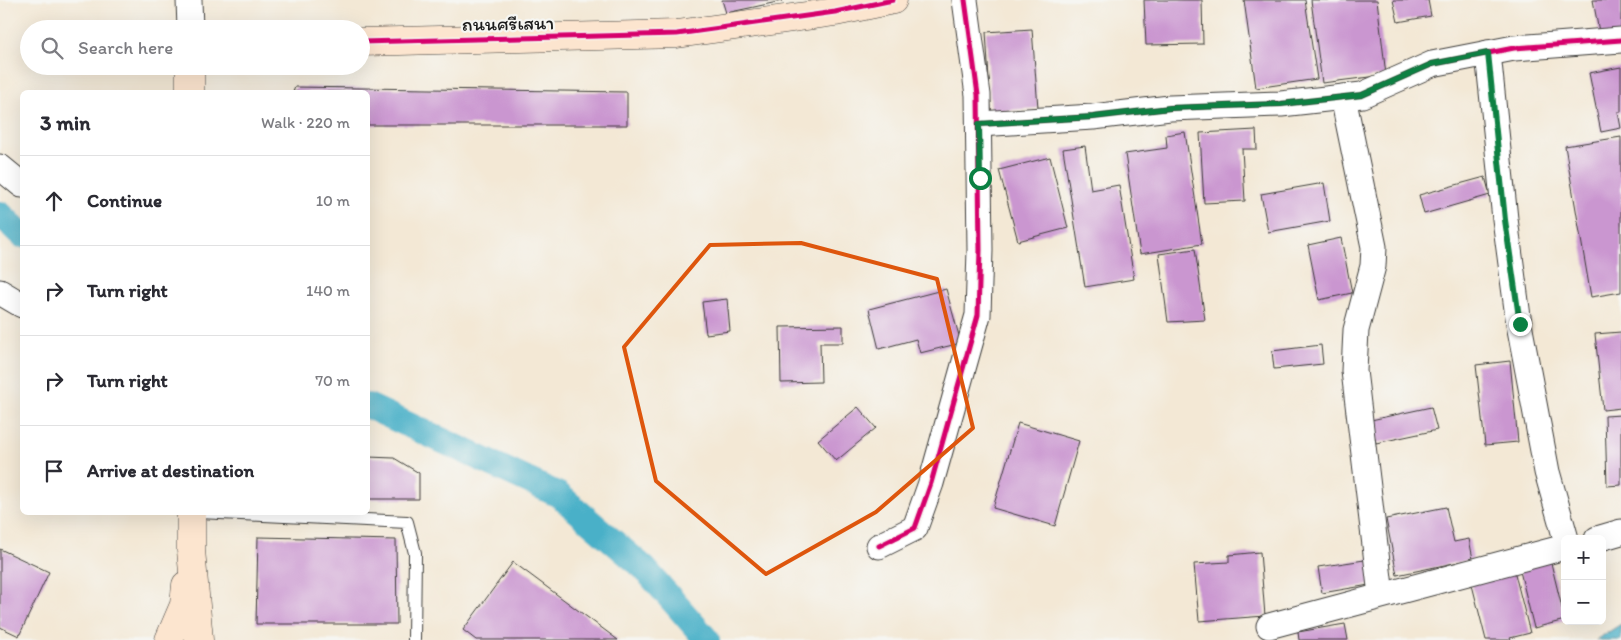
<!DOCTYPE html>
<meta charset="utf-8">
<style>
:root{--surface:#fff;--page:#f7f7f7;--text:#2b2b33;--muted:#7c7c81;--line:#e1e1e2}
body{margin:0;font-family:Itim,"Playpen Sans Thai",sans-serif;background:var(--page);color:var(--text)}
.controls{position:absolute;right:15px;bottom:15px;display:grid;overflow:hidden;border-radius:8px;box-shadow:0 5px 20px #0002}
.controls button{width:45px;height:45px;display:grid;place-items:center;padding:0;border:0;border-bottom:1px solid var(--line);background:var(--surface);color:var(--text);font:25px sans-serif}
.stop{position:absolute;width:15px;height:15px;margin:-11px;border:4px solid #0b8043;border-radius:50%;background:#fff}
.stop.end{background:#0b8043;border-color:#fff;box-shadow:0 1px 5px #0008}
.list{margin:0;padding:0;list-style:none}
h2{display:flex;justify-content:space-between;align-items:center;height:65px;margin:0;padding:0 20px;font-size:21px}
h2 small{font-size:16px;font-weight:400;color:var(--muted)}
.list li{display:grid;grid-template-columns:32px 1fr auto;gap:15px;align-items:center;box-sizing:border-box;height:90px;padding:0 20px;border-top:1px solid var(--line)}
.list b{display:block;font-size:19px;white-space:nowrap}
.list em{font-size:16px;font-style:normal;color:var(--muted)}
.icon{flex:none;width:28px;height:28px;fill:none;stroke:currentColor;stroke-width:2;stroke-linecap:round;stroke-linejoin:round}
.map{position:relative;flex:none;width:1621px;height:640px;overflow:hidden}
.search{position:absolute;background:var(--surface);box-shadow:0 5px 20px #0002;left:20px;top:20px;width:350px;height:55px;display:flex;align-items:center;gap:12px;box-sizing:border-box;padding:0 18px;border-radius:28px;color:var(--muted);font-size:19px}
.panel{position:absolute;background:var(--surface);box-shadow:0 5px 20px #0002;left:20px;top:90px;width:350px;height:425px;border-radius:8px}
.map>svg:first-child{display:block}
.water{fill:#49b0c8;stroke:#326672}
.lines{fill:none;stroke-linecap:round;stroke-linejoin:round}
.canal{stroke:#49b0c8;stroke-width:26}
.building{fill:#ca96d0}
.lane-casing{stroke:#3c3b38;stroke-width:14}
.street-casing{stroke:#3c3b38;stroke-width:27}
.secondary-casing{stroke:#3c3b38;stroke-width:29}
.lane{stroke:#fff;stroke-width:12}
.street{stroke:#fff;stroke-width:25}
.secondary{stroke:#fce5cf;stroke-width:28}
.cycleway-casing{stroke:#f6f6f2;stroke-width:8}
.cycleway{stroke:#d6006c;stroke-width:5}
.route{stroke:#0b8043;stroke-width:6}
.marked{fill:none;stroke:#de560d;stroke-width:4;stroke-linejoin:round}
.labels{text-anchor:middle;stroke-width:4.5;stroke-linejoin:round;paint-order:stroke}
.street-label{font-size:19px;fill:#1c1c1c;stroke:#f6f6f2}
</style>
<div class="map">
<svg width="1621" height="640" viewBox="0 0 1621 640">
<rect width="100%" height="100%" fill="#f6f6f2"/>
<filter id="ink" filterUnits="userSpaceOnUse"><feTurbulence type="fractalNoise" baseFrequency=".02" numOctaves="2"/><feDisplacementMap in="SourceGraphic" scale="10" xChannelSelector="R" yChannelSelector="G"/><feConvolveMatrix kernelMatrix="1 2 1 2 8 2 1 2 1" color-interpolation-filters="sRGB"/></filter>
<filter id="wash" filterUnits="userSpaceOnUse"><feTurbulence type="fractalNoise" baseFrequency=".0096" numOctaves="4" result="noise"/><feDisplacementMap in="SourceGraphic" scale="20" xChannelSelector="R" yChannelSelector="G"/><feGaussianBlur stdDeviation="1.12" result="paint"/><feColorMatrix in="noise" values="0 0 0 0 0 0 0 0 0 0 0 0 0 0 0 0 0 1.4 0 .05"/><feComposite in="paint" operator="in"/></filter>
<g filter="url(#wash)">
<rect width="100%" height="100%" fill="#f3e8d5"/>
<polygon class="water" points="1621,624 1621,640 1596,640"/>
<g class="lines">
<g class="canal">
<polyline points="0,214 22,235"/>
<polyline points="368,406 559,495 644,568 707,640"/>
</g>
</g>
<g id="blocks">
<g class="building">
<polygon points="722,0 782,0 782,1 726,13"/>
<polygon points="1144,0 1202,0 1203,44 1146,45"/>
<polygon points="1244,0 1305,0 1317,79 1256,88"/>
<polygon points="1311,0 1377,0 1386,75 1322,83"/>
<polygon points="1393,0 1428,0 1431,16 1398,22"/>
<polygon points="1593,0 1621,0 1621,33 1600,37"/>
<polygon points="1032,29 1038,108 991,111 986,32"/>
<polygon points="1621,67 1621,112 1618,112 1621,128 1601,132 1589,73"/>
<polygon points="295,87 627,92 627,125 368,125 368,92 293,92"/>
<polygon points="1256,130 1257,149 1242,149 1245,201 1204,203 1200,133"/>
<polygon points="1185,132 1202,244 1140,254 1125,154 1167,148 1166,135"/>
<polygon points="1621,137 1621,292 1591,297 1565,146"/>
<polygon points="1085,146 1091,190 1119,185 1134,279 1085,287 1063,149"/>
<polygon points="1050,157 1068,228 1018,241 999,170"/>
<polygon points="1485,177 1490,195 1424,214 1419,195"/>
<polygon points="1324,183 1330,221 1268,232 1261,194"/>
<polygon points="1341,238 1352,293 1319,300 1308,245"/>
<polygon points="1195,249 1205,320 1168,322 1159,254"/>
<polygon points="946,289 961,343 920,353 916,339 879,349 869,309"/>
<polygon points="727,299 730,331 706,334 702,302"/>
<polygon points="843,326 843,343 820,343 821,382 781,383 780,327"/>
<polygon points="1621,332 1621,408 1603,410 1595,334"/>
<polygon points="1321,345 1323,364 1274,369 1272,351"/>
<polygon points="1510,361 1518,442 1485,445 1476,365"/>
<polygon points="858,407 876,428 836,461 818,440"/>
<polygon points="1431,407 1437,430 1376,443 1371,420"/>
<polygon points="1621,415 1621,485 1607,486 1605,416"/>
<polygon points="1018,423 1079,441 1055,526 993,508"/>
<polygon points="368,457 394,458 419,473 419,499 368,499"/>
<polygon points="1446,507 1454,542 1469,539 1473,559 1397,575 1386,519"/>
<polygon points="258,537 396,540 397,624 256,624"/>
<polygon points="0,549 49,572 19,636 0,627"/>
<polygon points="1260,552 1265,616 1199,621 1194,564 1229,562 1229,555"/>
<polygon points="1371,559 1375,584 1322,593 1318,567"/>
<polygon points="1550,559 1565,620 1534,628 1519,567"/>
<polygon points="513,562 618,640 476,640 463,630"/>
<polygon points="1514,570 1530,633 1510,638 1511,640 1486,640 1471,581"/>
<polygon points="1345,624 1348,640 1299,640 1298,632"/>
</g>
</g>
</g>
<g filter="url(#ink)">
<use href="#blocks" fill-opacity="0" stroke="#3c3b38" stroke-width="1"/>
<g class="lines">
<g class="lane-casing">
<polyline id="lane" points="199,512 407,522 415,553 414,640"/>
</g>
<g class="street-casing">
<g id="street">
<polyline points="189,0 190,29"/>
<polyline points="1488,53 1505,219 1519,324 1547,472 1566,539"/>
<polyline points="1343,97 1374,247 1373,266 1356,330 1354,371 1381,595"/>
<polyline points="979,124 1093,117 1170,108 1281,104 1362,95 1432,64 1514,48 1621,40"/>
<polyline points="0,167 22,185"/>
<polyline points="0,292 22,305"/>
<polyline points="1597,539 1621,532"/>
<polyline points="879,546 915,528 931,483 978,315 980,250 978,95 965,0"/>
<polyline points="1269,626 1565,547"/>
</g>
</g>
<g class="secondary-casing">
<g id="secondary">
<polyline points="361,42 677,34 835,12 893,0"/>
<polyline points="190,66 190,92"/>
<polyline points="191,512 191,550 199,640"/>
<polyline points="169,640 184,605 186,585"/>
</g>
</g>
<use href="#lane" class="lane"/>
<use href="#street" class="street"/>
<use href="#secondary" class="secondary"/>
<g class="cycleway-casing">
<g id="cycleway">
<polyline points="361,42 677,34 835,12 893,0"/>
<polyline points="979,124 1093,117 1170,108 1281,104 1362,95 1432,64 1514,48 1621,40"/>
<polyline points="879,546 915,528 931,483 978,315 980,250 978,95 965,0"/>
</g>
</g>
<use href="#cycleway" class="cycleway"/>
</g>
</g>
<g class="lines" filter="url(#ink)">
<polyline class="route" points="980,178 979,124 1093,117 1170,108 1281,104 1362,95 1432,64 1488,53 1505,220 1520,324"/>
</g>
<path class="marked" d="M801,243L937,279L973,428L876,512L766,574L656,481L624,347L710,245Z"/>
<g class="labels">
<g class="street-label">
<text transform="translate(508 23) rotate(-1)" y="7">ถนนศรีเสนา</text>
</g>
</g>
</svg>
<div class="controls">
<button>+</button>
<button>−</button>
</div>
<div class="stop" style="left:980px;top:178px"></div>
<div class="stop end" style="left:1520px;top:324px"></div>
<div class="search"><svg class="icon" aria-label="search" viewBox="0 0 24 24"><circle cx="10" cy="10" r="6"/><path d="M15 15l6 6"/></svg>Search here</div>
<section class="panel">
<h2>3 min<small>Walk · 220 m</small></h2>
<ul class="list">
<li><svg class="icon" aria-label="ahead" viewBox="0 0 24 24"><path d="M12 20V5M6 11l6-6 6 6"/></svg><div><b>Continue</b></div><em>10 m</em></li>
<li><svg class="icon" aria-label="right" viewBox="0 0 24 24"><path d="M7 20v-9h11M14 6l5 5-5 5"/></svg><div><b>Turn right</b></div><em>140 m</em></li>
<li><svg class="icon" aria-label="right" viewBox="0 0 24 24"><path d="M7 20v-9h11M14 6l5 5-5 5"/></svg><div><b>Turn right</b></div><em>70 m</em></li>
<li><svg class="icon" aria-label="arrive" viewBox="0 0 24 24"><path d="M6 21V4h12l-3 4 3 4H6"/></svg><div><b>Arrive at destination</b></div></li>
</ul>
</section>
</div>
